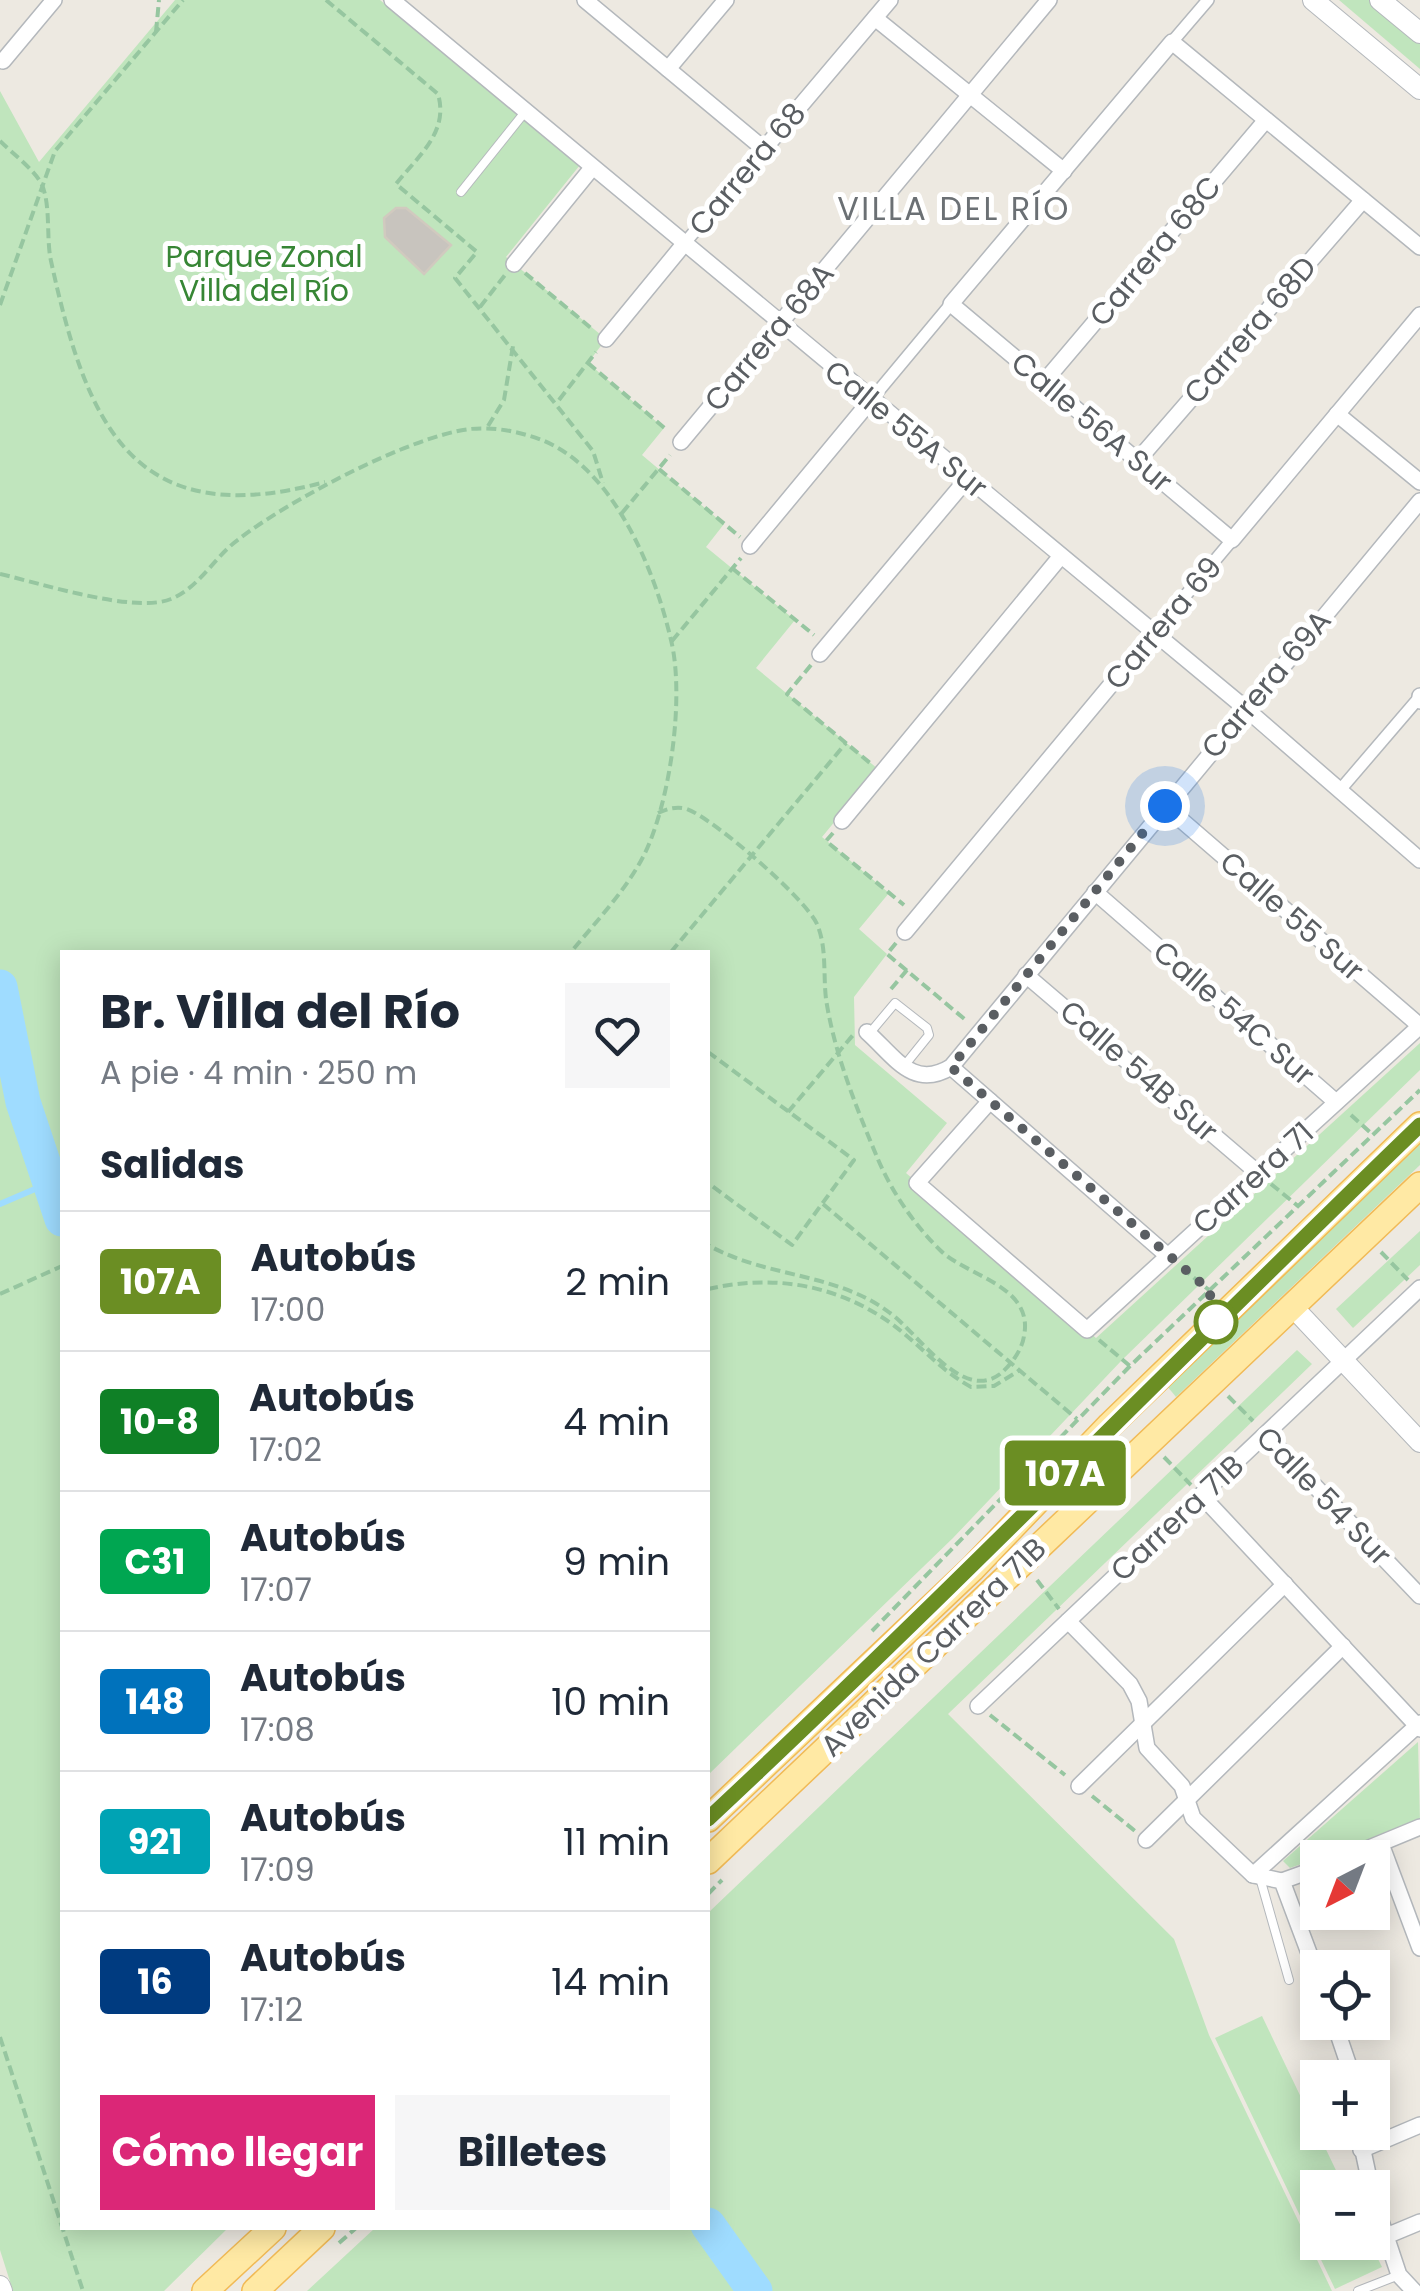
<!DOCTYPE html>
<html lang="es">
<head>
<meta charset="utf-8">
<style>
	body { margin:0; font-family:Poppins,sans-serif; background:#f6f6f7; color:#1f2937; height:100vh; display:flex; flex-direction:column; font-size:38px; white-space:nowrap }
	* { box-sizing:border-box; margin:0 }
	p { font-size:32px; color:#747a83 }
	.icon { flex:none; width:55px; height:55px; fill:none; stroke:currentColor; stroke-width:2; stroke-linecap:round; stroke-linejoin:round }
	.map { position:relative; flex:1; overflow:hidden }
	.sheet { position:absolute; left:60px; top:950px; width:650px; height:1280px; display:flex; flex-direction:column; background:#fff; border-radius:0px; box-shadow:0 5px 25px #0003 }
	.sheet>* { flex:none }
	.badge { padding:0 20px; border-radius:8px; font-size:35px; line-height:65px }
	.needle { width:65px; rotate:222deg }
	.controls { position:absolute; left:1300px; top:1840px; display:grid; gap:20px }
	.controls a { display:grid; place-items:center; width:90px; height:90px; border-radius:0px; background:#fff; box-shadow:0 5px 25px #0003; font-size:50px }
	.you { position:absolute; width:50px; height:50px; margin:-25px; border:8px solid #fff; border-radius:50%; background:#1a73e8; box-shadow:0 0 0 15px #1a73e833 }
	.map>.badge { position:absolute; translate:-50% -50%; box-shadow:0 0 0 5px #fff }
	h2 { padding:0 40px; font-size:38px; line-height:90px }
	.round { display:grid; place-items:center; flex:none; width:105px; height:105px; border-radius:0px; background:#f6f6f7 }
	.summary { display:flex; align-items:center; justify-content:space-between; height:170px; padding:0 40px }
	h1 { font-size:48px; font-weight:700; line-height:75px }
	.cta { display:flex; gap:20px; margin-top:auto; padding:20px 40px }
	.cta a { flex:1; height:115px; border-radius:0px; background:#db2777; color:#fff; font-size:40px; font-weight:700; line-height:115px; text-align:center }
	.cta a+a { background:#f6f6f7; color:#1f2937 }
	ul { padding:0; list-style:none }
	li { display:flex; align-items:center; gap:30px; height:140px; padding:0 40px; border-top:2px solid #e0e1e3 }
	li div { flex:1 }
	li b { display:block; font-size:38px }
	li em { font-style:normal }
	li .badge { min-width:110px; font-weight:700; text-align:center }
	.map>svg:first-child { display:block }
</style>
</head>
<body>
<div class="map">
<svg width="1420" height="2291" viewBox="0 0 1420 2291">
	<rect width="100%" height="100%" fill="#ede9e1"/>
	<!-- green -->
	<g fill="#c0e5bd">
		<polygon points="175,0 380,0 580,165 506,257 606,339 588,363 664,428 642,455 724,524 706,547 795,620 756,668 878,769 822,837 889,893 859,929 887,954 854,997 855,1045 947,1123 906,1173 1096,1338 1420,1043 1420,1070 1122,1360 953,1538 708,1775 708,952 62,952 62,2228 228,2228 164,2291 13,2291 0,2250 0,91 39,162"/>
		<polygon points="1339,0 1372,0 1420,41 1420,69"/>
		<polygon points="1420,1141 1420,1165 1176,1397 1167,1386"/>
		<polygon points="1420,1231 1420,1265 1353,1328 1336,1309"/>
		<polygon points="1297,1350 1312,1364 948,1714 1174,1939 1209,2035 1332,2291 307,2291 375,2228 708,2228 708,1913"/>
		<polygon points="1418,1742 1420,1822 1290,1868 1283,1861"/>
		<polygon points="1262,2016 1344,2187 1318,2188 1318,2242 1370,2243 1382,2267 1335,2289 1215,2038"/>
	</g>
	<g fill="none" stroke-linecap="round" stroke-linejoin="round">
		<!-- stream -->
		<polyline stroke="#9fdcff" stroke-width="6" points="0,1204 49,1183"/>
		<!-- river -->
		<g stroke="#9fdcff" stroke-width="35">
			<polyline points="0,987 23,1102 62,1219"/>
			<polyline points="708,2225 755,2291"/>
		</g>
	</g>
	<!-- building -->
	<polygon fill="#c8c4be" stroke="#d1cabf" stroke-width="2.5" points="396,208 406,208 451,245 424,274 385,237 384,218"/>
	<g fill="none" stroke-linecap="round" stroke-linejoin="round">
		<defs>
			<g id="service">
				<polyline points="461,192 525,112"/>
				<polyline points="869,1034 895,1003 927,1028 929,1035 904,1066"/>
				<polyline points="1260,1878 1289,1980"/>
				<polyline points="1358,2291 1399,2275"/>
			</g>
			<g id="pedestrian">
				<polyline points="1172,42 1208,0"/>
				<polyline points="684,244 764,149"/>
				<polyline points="871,400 951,304"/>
				<polyline points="1154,633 1232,540"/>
				<polyline points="1340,790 1418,699"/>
			</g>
			<g id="minor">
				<polyline points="392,0 1245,708 1420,860"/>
				<polyline points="585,0 764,149 890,0"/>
				<polyline points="875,18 1064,171"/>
				<polyline points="3,61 54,0"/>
				<polyline points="668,69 726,0"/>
				<polyline points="1420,247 1172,42 951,304 1232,540 1420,315"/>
				<polyline points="514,264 592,168"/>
				<polyline points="606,339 684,244"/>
				<polyline points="1044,382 1266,120"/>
				<polyline points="1337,414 1420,482"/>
				<polyline points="681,442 1049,0"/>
				<polyline points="1138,460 1363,200"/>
				<polyline points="750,546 871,400"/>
				<polyline points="820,654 967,479"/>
				<polyline points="1420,696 1420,701"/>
				<polyline points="842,821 1061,556"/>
				<polyline points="1095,892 1336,1102"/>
				<polyline points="905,932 1154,633"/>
				<polyline points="1026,975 1258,1173"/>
				<path d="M867,1032C895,1057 913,1090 951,1067L1420,501"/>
				<polyline points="951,1067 1168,1256"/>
				<polyline points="990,1101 917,1183 1087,1330 1420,1026 1165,806"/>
				<polyline points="1266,1435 1420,1596"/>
				<polyline points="1201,1495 1420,1729"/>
				<polyline points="1068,1621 1130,1684 1139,1701 1147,1748 1182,1786 1193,1818 1253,1875 1282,1881 1318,1977"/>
				<polyline points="978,1706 1420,1288"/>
				<polyline points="1079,1786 1285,1584"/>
				<polyline points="1146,1840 1343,1646"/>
				<polyline points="1381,1844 1420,1948"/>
				<polyline points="1345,1858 1420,1827"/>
				<polyline points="1253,1875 1420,1723"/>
				<polyline points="1282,1881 1318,1868"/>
				<polyline points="1334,2022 1353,2078"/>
				<polyline points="1359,2132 1371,2188"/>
				<polyline points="1361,2150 1420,2125"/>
				<polyline points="1372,2194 1399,2275 1414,2291"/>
				<polyline points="1384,2237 1420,2222"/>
			</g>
			<g id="tertiary">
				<polyline points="1313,0 1420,89"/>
				<polyline points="1380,0 1420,33"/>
				<polyline points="1291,1305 1420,1442"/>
				<polyline points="0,2286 2,2291"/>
			</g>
			<g id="primary">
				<polyline points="708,1819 972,1569 1110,1425 1420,1125"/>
				<polyline points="708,1861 1420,1185"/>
				<polyline points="205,2291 273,2228"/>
				<polyline points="255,2291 322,2228"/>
			</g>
		</defs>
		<!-- service casing -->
		<use href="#service" stroke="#b4b8bc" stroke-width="10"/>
		<!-- pedestrian casing -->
		<use href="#pedestrian" stroke="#b4b8bc" stroke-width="14"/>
		<!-- minor casing -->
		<use href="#minor" stroke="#b4b8bc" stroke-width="18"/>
		<!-- tertiary casing -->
		<use href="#tertiary" stroke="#b4b8bc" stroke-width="22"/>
		<!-- primary casing -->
		<use href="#primary" stroke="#f1ba56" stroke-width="28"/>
		<!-- path -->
		<g stroke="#96c6a0" stroke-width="4" stroke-dasharray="10 5" stroke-linecap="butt">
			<path d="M326,0L438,94C449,132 419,155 396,184L477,252L455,278L593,451L603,483"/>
			<polyline points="156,32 159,0"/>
			<path d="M0,141C12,153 35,170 42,185C51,206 46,239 51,261C87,426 133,534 325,482"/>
			<polyline points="525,273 591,328"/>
			<polyline points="0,305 55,151 183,0"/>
			<polyline points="480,307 505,275"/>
			<polyline points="588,363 668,431"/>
			<polyline points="559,400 596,352"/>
			<polyline points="488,426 504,400 513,346"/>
			<polyline points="659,469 740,537"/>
			<polyline points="622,513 670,455"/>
			<polyline points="732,568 814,635"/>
			<path d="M0,574C40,583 134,614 171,599C199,588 215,556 239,539C288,501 410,436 470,429C490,427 511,430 530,436C610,458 654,567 671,640C685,697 670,803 644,855C627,889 595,923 571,952"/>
			<polyline points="672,641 741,558"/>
			<polyline points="811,665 787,694 870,763"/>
			<path d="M658,813C667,809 676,806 687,809C714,819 805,898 817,924C827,948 823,973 826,999C834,1052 856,1107 877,1157C891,1191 915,1226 941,1251C969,1277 1034,1286 1024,1336C1022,1350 1011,1365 1000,1374C962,1403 917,1332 890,1313C836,1272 766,1278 708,1245"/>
			<polyline points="833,833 826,841 904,905"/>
			<polyline points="896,943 887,954 968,1022"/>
			<polyline points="671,952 846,743"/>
			<polyline points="891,989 907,970"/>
			<polyline points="708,1052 854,1160 792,1245 708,1183"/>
			<polyline points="788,1112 853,1035"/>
			<polyline points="1351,1115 1373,1135"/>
			<polyline points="1271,1184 1298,1206"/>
			<polyline points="823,1204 1077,1419"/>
			<polyline points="1381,1252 1408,1280"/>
			<polyline points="1182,1268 1209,1290"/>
			<path d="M708,1289C773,1274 836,1284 892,1324C919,1344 940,1370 971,1387L994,1386L1020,1370"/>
			<polyline points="0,1294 62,1266"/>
			<polyline points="1099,1340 1130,1366"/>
			<polyline points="1228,1396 1253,1421"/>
			<polyline points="1164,1457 1191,1485"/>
			<polyline points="1037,1580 1059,1609"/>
			<polyline points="872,1631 1130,1366 1420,1090"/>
			<polyline points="990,1715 1065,1775"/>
			<polyline points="1092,1796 1135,1831"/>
			<polyline points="708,1894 722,1880"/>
			<polyline points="0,2037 83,2291"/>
			<polyline points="339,2243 356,2228"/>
		</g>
		<!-- service -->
		<use href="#service" stroke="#fff" stroke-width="8"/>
		<!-- pedestrian -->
		<use href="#pedestrian" stroke="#fff" stroke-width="11"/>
		<!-- minor -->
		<use href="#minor" stroke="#fff" stroke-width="15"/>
		<!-- tertiary -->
		<use href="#tertiary" stroke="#fff" stroke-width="20"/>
		<!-- primary -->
		<use href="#primary" stroke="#ffe9a4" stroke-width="25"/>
	</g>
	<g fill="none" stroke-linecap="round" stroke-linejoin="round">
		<defs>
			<path id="line" d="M708,1819C950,1593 1181,1355 1420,1125"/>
		</defs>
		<!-- line casing -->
		<use href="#line" stroke="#fff" stroke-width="22"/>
		<!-- line -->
		<use href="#line" stroke="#6b8e23" stroke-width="15"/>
		<!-- walk -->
		<polyline stroke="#5a5e62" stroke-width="10" stroke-dasharray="0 18" points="1165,806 951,1067 1209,1290 1216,1322"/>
	</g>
	<!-- markers -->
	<circle fill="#fff" stroke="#6b8e23" stroke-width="5" cx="1216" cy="1322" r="20"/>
	<g text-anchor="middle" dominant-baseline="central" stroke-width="10" stroke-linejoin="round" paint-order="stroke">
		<!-- street labels -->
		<g font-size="30" fill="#5a5e62" stroke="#fff">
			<text transform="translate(747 169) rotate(-50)">Carrera 68</text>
			<text transform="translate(1155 251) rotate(-50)">Carrera 68C</text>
			<text transform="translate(1250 330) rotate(-49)">Carrera 68D</text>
			<text transform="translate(769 337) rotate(-50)">Carrera 68A</text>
			<text transform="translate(1092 422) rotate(40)">Calle 56A Sur</text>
			<text transform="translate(906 429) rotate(39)">Calle 55A Sur</text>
			<text transform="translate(1163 623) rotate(-50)">Carrera 69</text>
			<text transform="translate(1266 684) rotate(-50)">Carrera 69A</text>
			<text transform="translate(1292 916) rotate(41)">Calle 55 Sur</text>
			<text transform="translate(1234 1013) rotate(41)">Calle 54C Sur</text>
			<text transform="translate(1139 1071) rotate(41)">Calle 54B Sur</text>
			<text transform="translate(1253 1178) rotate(-42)">Carrera 71</text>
			<text transform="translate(1324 1496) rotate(46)">Calle 54 Sur</text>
			<text transform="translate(1177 1518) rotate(-43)">Carrera 71B</text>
			<text transform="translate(933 1647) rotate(-44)">Avenida Carrera 71B</text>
		</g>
		<!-- park labels -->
		<g font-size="30" fill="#378635" stroke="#fff">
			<text x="264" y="256">Parque Zonal<tspan x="264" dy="34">Villa del Río</tspan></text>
		</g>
		<!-- neighbourhood labels -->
		<g font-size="32" letter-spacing="2.5" fill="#6b7074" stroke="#fff">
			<text x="954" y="208">VILLA DEL RÍO</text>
		</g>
	</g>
</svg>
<div class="controls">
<a><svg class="needle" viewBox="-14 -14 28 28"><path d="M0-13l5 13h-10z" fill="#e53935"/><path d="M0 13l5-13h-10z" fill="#747a83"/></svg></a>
<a><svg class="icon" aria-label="locate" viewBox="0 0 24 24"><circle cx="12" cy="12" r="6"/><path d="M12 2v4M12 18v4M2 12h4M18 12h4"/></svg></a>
<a>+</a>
<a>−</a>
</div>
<div class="you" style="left:1165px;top:806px"></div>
<b class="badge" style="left:1065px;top:1473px;background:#6b8e23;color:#fff">107A</b>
<section class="sheet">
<div class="summary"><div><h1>Br. Villa del Río</h1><p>A pie · 4 min · 250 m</p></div><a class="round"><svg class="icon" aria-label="heart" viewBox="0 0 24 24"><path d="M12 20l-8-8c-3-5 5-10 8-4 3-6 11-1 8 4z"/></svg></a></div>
<h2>Salidas</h2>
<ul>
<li><span class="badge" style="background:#6b8e23;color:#fff">107A</span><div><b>Autobús</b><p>17:00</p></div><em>2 min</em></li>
<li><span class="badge" style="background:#0f8026;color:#fff">10-8</span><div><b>Autobús</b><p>17:02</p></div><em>4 min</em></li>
<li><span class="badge" style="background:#00a651;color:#fff">C31</span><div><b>Autobús</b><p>17:07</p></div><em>9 min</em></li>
<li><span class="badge" style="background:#0072bc;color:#fff">148</span><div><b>Autobús</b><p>17:08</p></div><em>10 min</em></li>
<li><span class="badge" style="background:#00a3b4;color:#fff">921</span><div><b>Autobús</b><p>17:09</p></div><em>11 min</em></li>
<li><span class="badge" style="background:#003b80;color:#fff">16</span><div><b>Autobús</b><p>17:12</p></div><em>14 min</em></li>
</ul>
<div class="cta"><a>Cómo llegar</a><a>Billetes</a></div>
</section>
</div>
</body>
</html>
